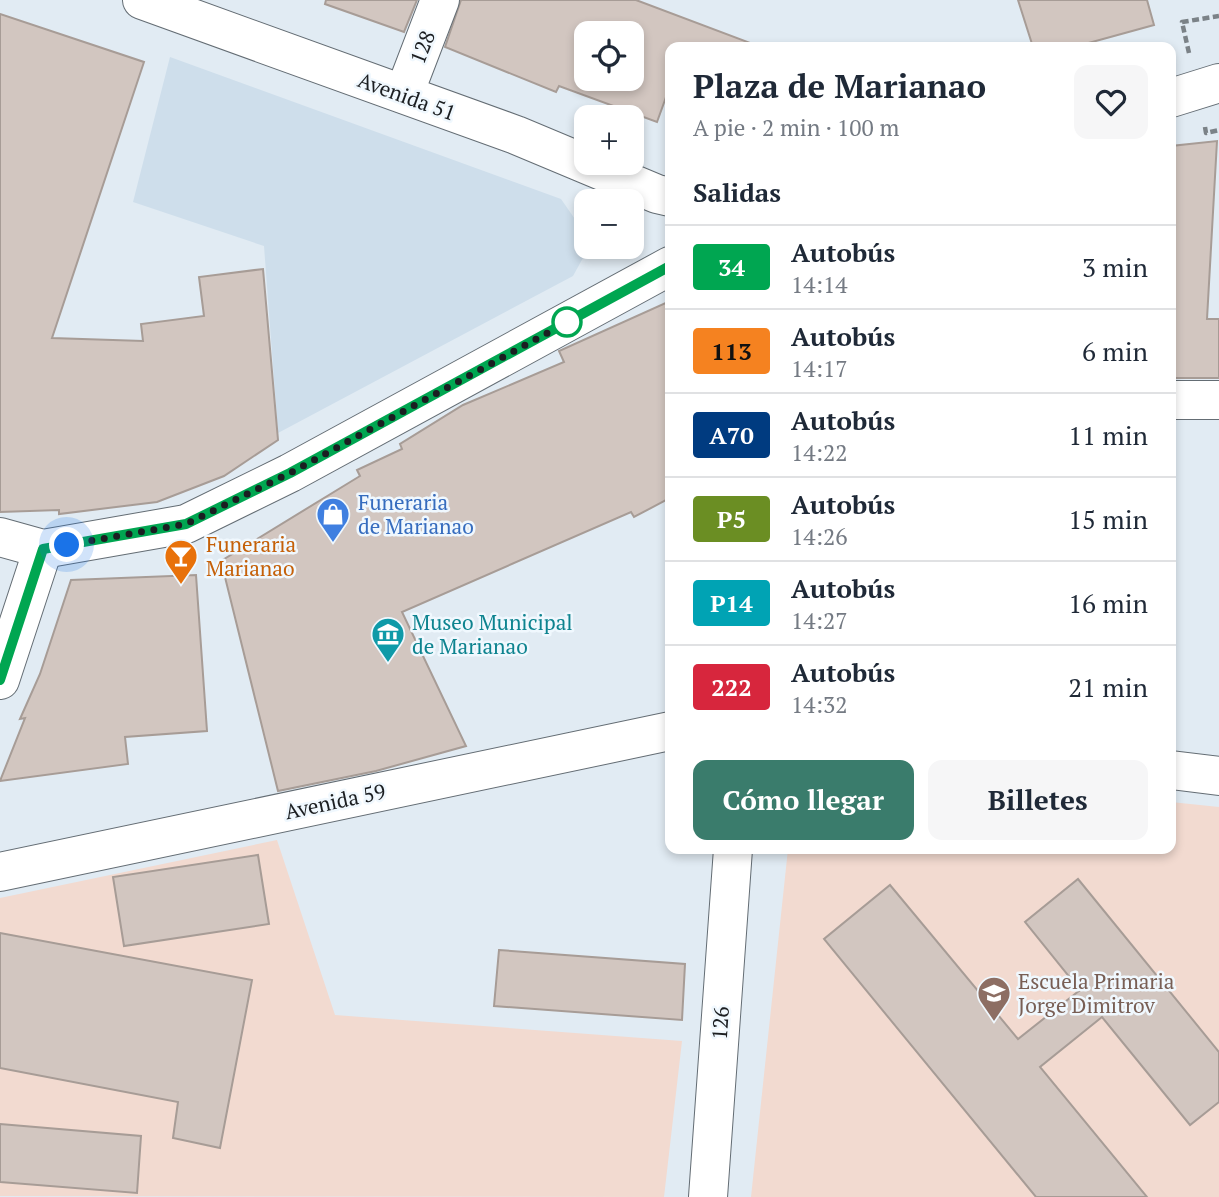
<!DOCTYPE html>
<html lang="es">
<head>
<meta charset="utf-8">
<style>
	body { margin:0; font-family:"PT Serif",serif; background:#f6f6f7; color:#1f2937; height:100vh; display:flex; flex-direction:column; font-size:26px; white-space:nowrap }
	* { box-sizing:border-box; margin:0 }
	p { font-size:23px; color:#747a83 }
	.icon { flex:none; width:38px; height:38px; fill:none; stroke:currentColor; stroke-width:2; stroke-linecap:round; stroke-linejoin:round }
	.map { position:relative; flex:1; overflow:hidden }
	.panel { position:absolute; left:665px; top:42px; width:511px; height:812px; display:flex; flex-direction:column; background:#fff; border-radius:14px; box-shadow:0 4px 10px #0003 }
	.panel>* { flex:none }
	.badge { padding:0 14px; border-radius:5px; font-size:24px; line-height:46px }
	.controls { position:absolute; left:574px; top:21px; display:grid; gap:14px }
	.controls a { display:grid; place-items:center; width:70px; height:70px; border-radius:14px; background:#fff; box-shadow:0 4px 10px #0003; font-size:35px }
	.you { position:absolute; width:35px; height:35px; margin:-18px; border:5px solid #fff; border-radius:50%; background:#1a73e8; box-shadow:0 0 0 10px #1a73e833 }
	.map>.badge { position:absolute; translate:-50% -50%; box-shadow:0 0 0 4px #fff }
	h2 { padding:0 28px; font-size:26px; line-height:63px }
	.round { display:grid; place-items:center; flex:none; width:74px; height:74px; border-radius:14px; background:#f6f6f7 }
	.overview { display:flex; align-items:center; justify-content:space-between; height:119px; padding:0 28px }
	h1 { font-size:33px; font-weight:800; line-height:52px }
	.button { display:flex; gap:14px; margin-top:auto; padding:14px 28px }
	.button a { flex:1; height:80px; border-radius:14px; background:#3a7c6c; color:#fff; font-size:28px; font-weight:800; line-height:80px; text-align:center }
	.button a+a { background:#f6f6f7; color:#1f2937 }
	ul { padding:0; list-style:none }
	li { display:flex; align-items:center; gap:21px; height:84px; padding:0 28px; border-top:2px solid #e0e1e3 }
	li div { flex:1 }
	li b { display:block; font-size:26px }
	li em { font-style:normal }
	li .badge { min-width:77px; font-weight:700; text-align:center }
	.map>svg:first-child { display:block }
</style>
</head>
<body>
<div class="map">
<svg width="1219" height="1197" viewBox="0 0 1219 1197">
	<rect width="100%" height="100%" fill="#e1ebf3"/>
	<!-- built -->
	<polygon fill="#cedeeb" points="170,57 561,199 586,235 586,247 589,247 573,276 278,433 264,246 133,202"/>
	<!-- education -->
	<g fill="#f2dad0">
		<polygon points="1171,802 1219,807 1219,1197 751,1197 788,849 1171,849"/>
		<polygon points="277,840 335,1015 682,1041 664,1197 0,1196 0,898"/>
	</g>
	<!-- building -->
	<g fill="#d2c6c0" stroke="#a79c96" stroke-width="2" fill-rule="evenodd">
		<polygon points="326,0 417,0 404,32 325,4"/>
		<path d="M461,0H636L753,44L752,47H670V86L657,122L559,86L556,92L445,47ZM586,33H632V79H586Z"/>
		<polygon points="1018,0 1147,0 1154,25 1074,47 1033,47"/>
		<polygon points="0,14 144,62 52,338 143,341 141,324 204,316 199,277 263,269 278,440 224,476 157,502 59,514 59,510 0,512"/>
		<polygon points="1217,141 1207,319 1219,319 1219,378 1171,378 1171,146"/>
		<polygon points="670,301 670,498 634,517 631,512 402,612 466,746 376,771 278,791 221,561 360,476 357,470 402,449 400,444 463,405 564,362 559,351"/>
		<polygon points="196,575 207,731 125,737 128,764 0,781 25,718 20,719 40,674 71,580"/>
		<polygon points="258,855 269,924 124,946 113,877"/>
		<polygon points="1078,879 1219,1052 1219,1102 1190,1125 1102,1017 1040,1067 1147,1197 1036,1197 824,939 890,885 1018,1039 1080,990 1025,922"/>
		<polygon points="0,933 252,980 220,1148 173,1138 178,1102 0,1068"/>
		<polygon points="499,950 685,964 682,1020 494,1006"/>
		<polygon points="0,1124 141,1136 137,1193 0,1182"/>
	</g>
	<g fill="none" stroke-linecap="round" stroke-linejoin="round">
		<defs>
			<g id="minor">
				<polyline points="404,94 440,0"/>
				<polyline points="1171,400 1219,400"/>
				<polyline points="1171,770 1219,776"/>
				<polyline points="0,872 670,731"/>
			</g>
			<g id="tertiary">
				<polyline points="0,537 43,549 186,524 290,473 670,266"/>
				<polyline points="0,680 43,549"/>
				<polyline points="708,1197 733,849"/>
			</g>
			<g id="primary">
				<polyline points="142,0 516,135 657,194 670,197"/>
				<polyline points="1171,98 1219,83"/>
			</g>
		</defs>
		<!-- minor casing -->
		<use href="#minor" stroke="#646d74" stroke-width="40"/>
		<!-- tertiary casing -->
		<use href="#tertiary" stroke="#646d74" stroke-width="40"/>
		<!-- primary casing -->
		<use href="#primary" stroke="#646d74" stroke-width="40"/>
		<!-- path -->
		<g stroke="#7b8287" stroke-width="4.5" stroke-dasharray="7 3.5" stroke-linecap="butt">
			<polyline points="1189,53 1182,22 1219,16"/>
			<polyline points="1205,127 1206,133 1219,130"/>
		</g>
		<!-- minor -->
		<use href="#minor" stroke="#fff" stroke-width="38"/>
		<!-- tertiary -->
		<use href="#tertiary" stroke="#fff" stroke-width="38"/>
		<!-- primary -->
		<use href="#primary" stroke="#fff" stroke-width="38"/>
	</g>
	<g fill="none" stroke-linecap="round" stroke-linejoin="round">
		<defs>
			<polyline id="line" points="0,680 43,549 186,524 290,473 670,266"/>
		</defs>
		<!-- line casing -->
		<use href="#line" stroke="#fff" stroke-width="16"/>
		<!-- line -->
		<use href="#line" stroke="#00a651" stroke-width="10"/>
		<!-- walk -->
		<polyline stroke="#1b1e21" stroke-width="7" stroke-dasharray="0 12.6" points="67,545 186,524 290,473 577,317 567,322"/>
	</g>
	<!-- icons -->
	<defs>
		<symbol id="shop-pin" viewBox="-11 -11 22 30"><path d="M0 17L-7.5 6A9.5 9.5 0 1 1 7.5 6Z" fill="#3f7fe0" stroke="#f0f8fe"/><path d="M-5-2.5h2.3a2.7 3.5 0 0 1 5.4 0H5L5.5 6h-11ZM-1.5-2.5h3a1.5 2.3 0 0 0-3 0Z" fill="#fff"/></symbol>
		<symbol id="bar-pin" viewBox="-11 -11 22 30"><path d="M0 17L-7.5 6A9.5 9.5 0 1 1 7.5 6Z" fill="#e8710a" stroke="#f0f8fe"/><path d="M-6-5H6L.8 .8V4.5H3.5V6h-7V4.5H-.8V.8Z" fill="#fff"/></symbol>
		<symbol id="museum-pin" viewBox="-11 -11 22 30"><path d="M0 17L-7.5 6A9.5 9.5 0 1 1 7.5 6Z" fill="#0f9aa8" stroke="#f0f8fe"/><path d="M0-6L6-3V-2H-6V-3ZM-5-1h2V3h-2ZM-1-1h2V3h-2ZM3-1h2V3H3ZM-6 4H6V6H-6Z" fill="#fff"/></symbol>
		<symbol id="school-pin" viewBox="-11 -11 22 30"><path d="M0 17L-7.5 6A9.5 9.5 0 1 1 7.5 6Z" fill="#8d6e63" stroke="#f0f8fe"/><path d="M0-5L7-2L0 1L-7-2ZM-4 1L0 2.5L4 1V4Q0 6-4 4Z" fill="#fff"/></symbol>
	</defs>
	<g fill-rule="evenodd">
		<use href="#shop-pin" x="314" y="495" width="38" height="52"/>
		<use href="#bar-pin" x="162" y="537" width="38" height="52"/>
		<use href="#museum-pin" x="369" y="615" width="38" height="52"/>
		<use href="#school-pin" x="975" y="974" width="38" height="52"/>
	</g>
	<!-- markers -->
	<circle fill="#fff" stroke="#00a651" stroke-width="3.5" cx="567" cy="322" r="14"/>
	<g text-anchor="middle" dominant-baseline="central" stroke-width="5" stroke-linejoin="round" paint-order="stroke">
		<!-- street labels -->
		<g font-size="21" fill="#1b1e21" stroke="#f0f8fe">
			<text transform="translate(422 47) rotate(-69)">128</text>
			<text transform="translate(407 96) rotate(20)">Avenida 51</text>
			<text transform="translate(335 801) rotate(-12)">Avenida 59</text>
			<text transform="translate(720 1023) rotate(-86)">126</text>
		</g>
		<!-- shop labels -->
		<g font-size="21" fill="#366cbe" stroke="#f0f8fe" text-anchor="start">
			<text x="358" y="502">Funeraria<tspan x="358" dy="24">de Marianao</tspan></text>
		</g>
		<!-- food labels -->
		<g font-size="21" fill="#c56008" stroke="#f0f8fe" text-anchor="start">
			<text x="206" y="544">Funeraria<tspan x="206" dy="24">Marianao</tspan></text>
		</g>
		<!-- culture labels -->
		<g font-size="21" fill="#0d838f" stroke="#f0f8fe" text-anchor="start">
			<text x="412" y="622">Museo Municipal<tspan x="412" dy="24">de Marianao</tspan></text>
		</g>
		<!-- education labels -->
		<g font-size="21" fill="#785e54" stroke="#f0f8fe" text-anchor="start">
			<text x="1018" y="981">Escuela Primaria<tspan x="1018" dy="24">Jorge Dimitrov</tspan></text>
		</g>
	</g>
</svg>
<div class="controls">
<a><svg class="icon" aria-label="locate" viewBox="0 0 24 24"><circle cx="12" cy="12" r="6"/><path d="M12 2v4M12 18v4M2 12h4M18 12h4"/></svg></a>
<a>+</a>
<a>−</a>
</div>
<div class="you" style="left:67px;top:545px"></div>
<section class="panel">
<div class="overview"><div><h1>Plaza de Marianao</h1><p>A pie · 2 min · 100 m</p></div><a class="round"><svg class="icon" aria-label="heart" viewBox="0 0 24 24"><path d="M12 20l-8-8c-3-5 5-10 8-4 3-6 11-1 8 4z"/></svg></a></div>
<h2>Salidas</h2>
<ul>
<li><span class="badge" style="background:#00a651;color:#fff">34</span><div><b>Autobús</b><p>14:14</p></div><em>3 min</em></li>
<li><span class="badge" style="background:#f58220;color:#111">113</span><div><b>Autobús</b><p>14:17</p></div><em>6 min</em></li>
<li><span class="badge" style="background:#003b80;color:#fff">A70</span><div><b>Autobús</b><p>14:22</p></div><em>11 min</em></li>
<li><span class="badge" style="background:#6b8e23;color:#fff">P5</span><div><b>Autobús</b><p>14:26</p></div><em>15 min</em></li>
<li><span class="badge" style="background:#00a3b4;color:#fff">P14</span><div><b>Autobús</b><p>14:27</p></div><em>16 min</em></li>
<li><span class="badge" style="background:#d7263d;color:#fff">222</span><div><b>Autobús</b><p>14:32</p></div><em>21 min</em></li>
</ul>
<div class="button"><a>Cómo llegar</a><a>Billetes</a></div>
</section>
</div>
</body>
</html>
